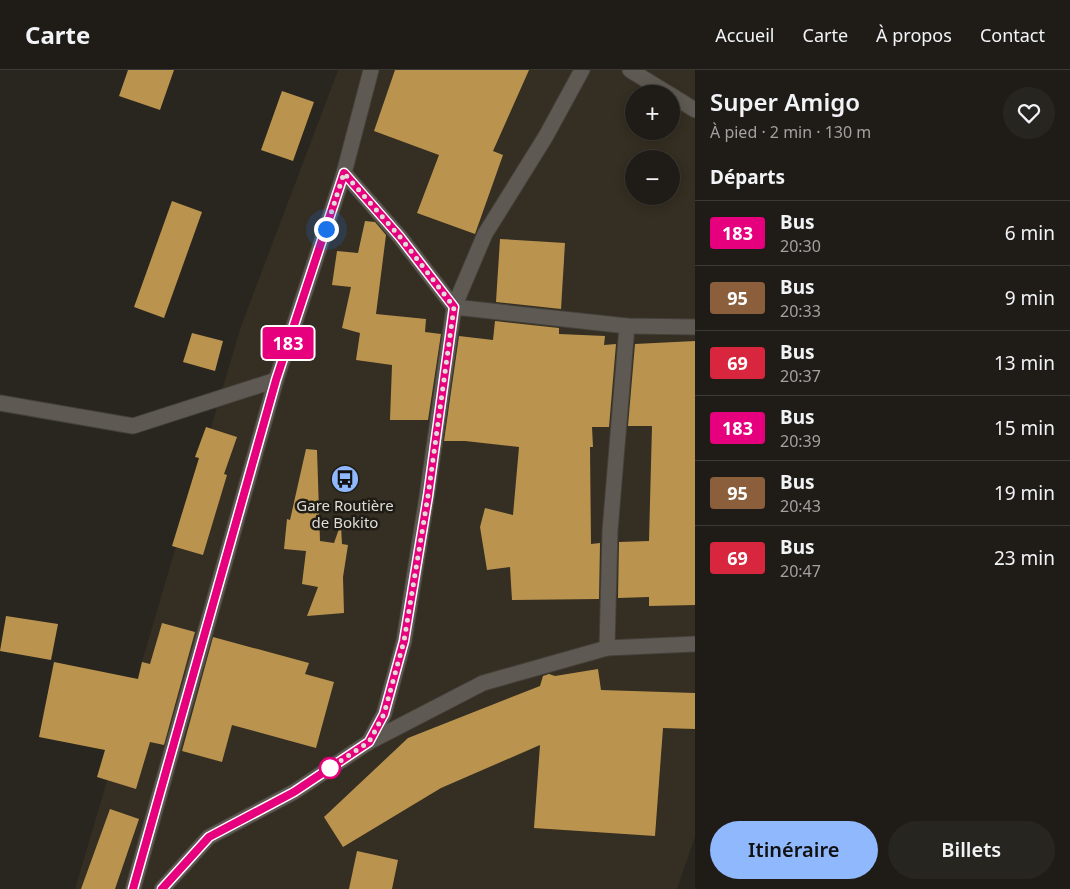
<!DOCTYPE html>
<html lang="fr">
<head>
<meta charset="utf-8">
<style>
	body { margin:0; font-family:"Noto Sans",sans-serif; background:#272520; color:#f1f3f6; height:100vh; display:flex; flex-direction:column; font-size:19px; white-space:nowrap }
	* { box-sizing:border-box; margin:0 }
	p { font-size:16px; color:#a1a1a1 }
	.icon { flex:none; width:28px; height:28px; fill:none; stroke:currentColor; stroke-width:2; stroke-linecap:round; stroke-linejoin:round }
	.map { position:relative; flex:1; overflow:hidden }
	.sheet { display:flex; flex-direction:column; background:#1f1c17; width:375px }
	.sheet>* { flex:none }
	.badge { padding:0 10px; border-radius:4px; font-size:18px; line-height:32px }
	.fabs { position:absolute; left:625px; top:15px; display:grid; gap:10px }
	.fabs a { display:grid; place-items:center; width:55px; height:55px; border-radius:50%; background:#1f1c17; box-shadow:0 2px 12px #0003,0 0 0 1px #3c3a36; font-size:25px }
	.you { position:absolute; width:25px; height:25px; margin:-12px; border:4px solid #fff; border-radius:50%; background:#1a73e8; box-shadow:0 0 0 8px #1a73e833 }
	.map>.badge { position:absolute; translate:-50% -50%; box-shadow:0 0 0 2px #fff }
	h2 { padding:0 15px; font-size:19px; line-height:45px }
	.round { display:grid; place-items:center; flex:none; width:52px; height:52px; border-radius:26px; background:#272520 }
	.head { display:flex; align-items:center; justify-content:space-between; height:85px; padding:0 15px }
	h1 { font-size:24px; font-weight:600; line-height:38px }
	.primary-button { display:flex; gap:10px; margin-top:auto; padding:10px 15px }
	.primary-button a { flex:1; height:58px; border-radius:30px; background:#90b8fd; color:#111; font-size:20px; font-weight:600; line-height:58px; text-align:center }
	.primary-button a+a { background:#272520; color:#f1f3f6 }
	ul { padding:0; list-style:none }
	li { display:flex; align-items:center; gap:15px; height:65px; padding:0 15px; border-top:1px solid #3c3a36 }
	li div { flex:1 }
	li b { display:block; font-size:19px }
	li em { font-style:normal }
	li .badge { min-width:55px; font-weight:700; text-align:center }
	header { display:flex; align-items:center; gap:30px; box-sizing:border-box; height:70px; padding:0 25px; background:#1f1c17; border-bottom:1px solid #3c3a36 }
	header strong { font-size:24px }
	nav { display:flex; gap:28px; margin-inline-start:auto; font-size:18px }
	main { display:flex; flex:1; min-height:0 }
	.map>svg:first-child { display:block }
</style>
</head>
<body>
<header>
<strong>Carte</strong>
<nav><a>Accueil</a><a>Carte</a><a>À propos</a><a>Contact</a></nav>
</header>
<main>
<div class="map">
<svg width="695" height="819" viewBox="0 0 695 819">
	<rect width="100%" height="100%" fill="#29251f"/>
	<!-- built -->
	<path fill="#352e22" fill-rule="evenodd" d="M338,0H695V767L677,819H75L240,259ZM634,24H671V61H634ZM634,89H671V126H634Z"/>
	<!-- building -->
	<g fill="#ba944e">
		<polygon points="128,0 174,0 160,40 119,26"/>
		<polygon points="395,0 529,0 493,81 503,85 475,164 417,143 439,85 374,61"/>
		<polygon points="282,21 314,32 293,91 261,80"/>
		<polygon points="172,131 202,142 164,248 134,237"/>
		<polygon points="365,151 375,152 386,165 376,244 426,249 425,262 441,264 428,350 390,350 392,295 356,290 360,263 342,258 351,217 332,215 337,181 358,183"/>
		<polygon points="500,169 565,173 561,239 496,232"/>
		<polygon points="495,251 559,258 559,264 605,266 604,275 616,274 609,357 592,357 593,377 590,377 591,474 600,473 599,529 512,530 510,497 487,500 480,457 485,438 513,445 519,377 465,371 444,371 459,266 493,270"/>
		<polygon points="192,263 223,271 215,301 183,292"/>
		<polygon points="695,271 695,535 649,536 649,527 618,528 619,472 649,471 652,356 628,356 635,274"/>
		<polygon points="206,357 237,367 224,404 227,405 203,485 172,476 199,388 195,387"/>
		<polygon points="306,379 317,380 320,471 334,473 340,456 341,456 342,474 348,475 343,507 344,543 307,546 318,517 302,514 306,481 284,479 287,449 290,450"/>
		<polygon points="6,546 58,554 51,590 0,581"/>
		<polygon points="162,553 195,562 164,675 150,672 136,719 97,707 105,680 39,667 54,592 138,609 142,592 150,594"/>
		<polygon points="213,567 309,593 305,604 334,612 316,678 232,655 222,692 182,681"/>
		<polygon points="598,599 601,620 695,623 695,659 663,658 655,766 534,758 540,675 441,718 343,777 324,747 408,668 540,616 543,606 549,604 555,606"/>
		<polygon points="110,739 139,749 115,819 81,819"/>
		<polygon points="357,781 398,790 392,819 349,819"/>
	</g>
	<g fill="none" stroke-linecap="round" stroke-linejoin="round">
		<defs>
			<g id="lane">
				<polyline points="630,0 669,24"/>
				<polyline points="671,25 695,40"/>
				<polyline points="344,103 400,167 454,237 485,164 546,66 582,0"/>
				<polyline points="607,578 610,461 627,256"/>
				<polyline points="369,672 384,644 404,571 427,426 454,237 627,256 695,257"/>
			</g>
			<g id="street">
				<polyline points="0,333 133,356 276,310"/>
				<polyline points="133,819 276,310 344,103 371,0"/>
				<polyline points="162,819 209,767 294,722 369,672 483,613 607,578 695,574"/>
			</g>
		</defs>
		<!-- lane casing -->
		<use href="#lane" stroke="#43403a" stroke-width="17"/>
		<!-- street casing -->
		<use href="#street" stroke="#43403a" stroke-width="17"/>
		<!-- lane -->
		<use href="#lane" stroke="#5e5952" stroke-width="15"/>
		<!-- street -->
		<use href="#street" stroke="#5e5952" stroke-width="15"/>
	</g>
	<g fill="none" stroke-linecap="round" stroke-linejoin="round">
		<defs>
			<polyline id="line" points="133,819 276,310 344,103 400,167 454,237 428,426 404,571 384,644 369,672 294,722 209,767 162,819"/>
		</defs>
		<!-- line casing -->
		<use href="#line" stroke="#fff" stroke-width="11"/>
		<!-- line -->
		<use href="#line" stroke="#e6007e" stroke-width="8"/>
		<!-- walk -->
		<polyline stroke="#dfddd8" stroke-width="5" stroke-dasharray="0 9" points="326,159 344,103 400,167 454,237 428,426 404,571 384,644 369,672 324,702 330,698"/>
	</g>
	<!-- icons -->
	<defs>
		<symbol id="bus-disc" viewBox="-11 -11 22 22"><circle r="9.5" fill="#90b8fd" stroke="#1f1c15"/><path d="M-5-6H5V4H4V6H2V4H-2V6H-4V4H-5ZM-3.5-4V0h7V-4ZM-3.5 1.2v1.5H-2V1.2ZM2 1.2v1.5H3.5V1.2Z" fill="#111"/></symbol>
	</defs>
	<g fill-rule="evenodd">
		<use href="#bus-disc" x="329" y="393" width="32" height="32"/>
	</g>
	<!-- markers -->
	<circle fill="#fff" stroke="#e6007e" stroke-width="2.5" cx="330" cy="698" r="10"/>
	<g text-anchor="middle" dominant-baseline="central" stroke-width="5" stroke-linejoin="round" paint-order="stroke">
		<!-- poi labels -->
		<g font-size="15" fill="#dfddd8" stroke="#1f1c15">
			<text x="345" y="435">Gare Routière<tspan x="345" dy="17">de Bokito</tspan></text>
		</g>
	</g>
</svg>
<div class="fabs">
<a>+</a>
<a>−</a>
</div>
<div class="you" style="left:326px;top:159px"></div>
<b class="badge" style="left:288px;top:273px;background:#e6007e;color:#fff">183</b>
</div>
<section class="sheet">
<div class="head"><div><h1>Super Amigo</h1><p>À pied · 2 min · 130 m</p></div><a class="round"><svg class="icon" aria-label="heart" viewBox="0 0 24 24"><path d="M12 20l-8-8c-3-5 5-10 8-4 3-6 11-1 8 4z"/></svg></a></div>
<h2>Départs</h2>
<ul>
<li><span class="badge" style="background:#e6007e;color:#fff">183</span><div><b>Bus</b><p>20:30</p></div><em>6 min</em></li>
<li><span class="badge" style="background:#8b5e3c;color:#fff">95</span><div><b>Bus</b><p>20:33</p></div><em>9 min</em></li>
<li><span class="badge" style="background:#d7263d;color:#fff">69</span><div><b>Bus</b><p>20:37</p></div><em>13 min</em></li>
<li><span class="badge" style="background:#e6007e;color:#fff">183</span><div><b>Bus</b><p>20:39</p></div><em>15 min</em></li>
<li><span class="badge" style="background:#8b5e3c;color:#fff">95</span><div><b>Bus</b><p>20:43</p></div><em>19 min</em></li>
<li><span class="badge" style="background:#d7263d;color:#fff">69</span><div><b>Bus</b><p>20:47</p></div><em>23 min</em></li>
</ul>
<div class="primary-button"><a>Itinéraire</a><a>Billets</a></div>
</section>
</main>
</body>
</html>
